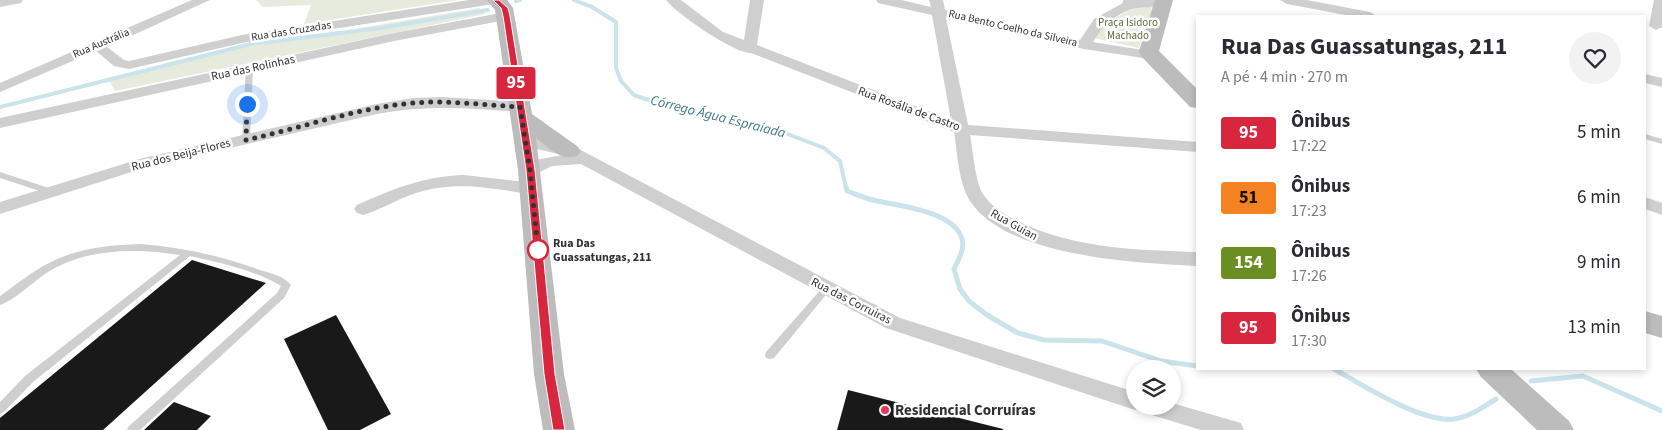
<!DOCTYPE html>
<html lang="pt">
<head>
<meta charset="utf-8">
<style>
	body { margin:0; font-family:"Source Sans 3",sans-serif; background:#f2f2f3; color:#2b2b33; height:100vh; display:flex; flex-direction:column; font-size:19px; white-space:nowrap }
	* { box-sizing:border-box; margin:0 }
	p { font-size:16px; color:#7c7c81 }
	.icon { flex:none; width:28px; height:28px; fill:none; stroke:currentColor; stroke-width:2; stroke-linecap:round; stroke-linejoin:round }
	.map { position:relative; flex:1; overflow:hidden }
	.sheet { position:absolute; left:1196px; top:15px; width:450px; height:355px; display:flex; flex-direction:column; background:#fff; border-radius:0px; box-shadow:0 2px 8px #0003 }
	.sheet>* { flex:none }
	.badge { padding:0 10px; border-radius:4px; font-size:18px; line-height:32px }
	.fabs { position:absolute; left:1126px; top:360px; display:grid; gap:10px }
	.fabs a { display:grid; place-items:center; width:55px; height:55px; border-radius:50%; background:#fff; box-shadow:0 2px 8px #0003; font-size:25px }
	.you { position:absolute; width:25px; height:25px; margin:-12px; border:4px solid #fff; border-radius:50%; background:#1a73e8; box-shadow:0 0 0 8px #1a73e833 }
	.map>.badge { position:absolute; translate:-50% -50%; box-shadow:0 0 0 2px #fff }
	.round { display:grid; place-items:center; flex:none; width:52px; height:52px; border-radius:26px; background:#f2f2f3 }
	.overview { display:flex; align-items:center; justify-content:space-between; height:85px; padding:0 25px }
	h1 { font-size:24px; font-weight:700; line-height:38px }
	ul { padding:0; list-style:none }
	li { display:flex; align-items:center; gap:15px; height:65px; padding:0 25px }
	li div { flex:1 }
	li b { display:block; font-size:19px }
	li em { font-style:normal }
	li .badge { min-width:55px; font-weight:700; text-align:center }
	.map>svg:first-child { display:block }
</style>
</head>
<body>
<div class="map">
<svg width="1662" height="430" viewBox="0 0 1662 430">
	<rect width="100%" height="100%" fill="#fff"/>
	<!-- green -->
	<g fill="#e7ebde">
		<polygon points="256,0 459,0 304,24 311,5 263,7"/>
		<polygon points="1138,6 1150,6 1152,10 1139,48 1094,38 1111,20"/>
		<polygon points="479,8 485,14 115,91 108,78 222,51"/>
	</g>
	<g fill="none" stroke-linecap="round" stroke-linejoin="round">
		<!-- stream-far1 -->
		<g stroke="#cbe3eb" stroke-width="4">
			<polyline points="574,0 592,7 616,22 616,68 621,81 634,95 672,108 772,128 824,148 840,161 846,188"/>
			<polyline points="516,1 520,0"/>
			<polyline points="0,107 251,44 381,28 488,10"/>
		</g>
		<!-- stream -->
		<g stroke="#cbe3eb" stroke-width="5">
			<path d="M846,187L847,191C856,194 864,198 873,200C897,206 950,210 961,236C966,247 959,259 954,269L960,289L969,301L987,315L1018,333L1044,340L1102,341L1161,361L1198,366"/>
			<path d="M1334,369C1362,385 1422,423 1454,419C1470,417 1483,407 1496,399"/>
			<polyline points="1531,381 1583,376 1662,411"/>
		</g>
	</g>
	<!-- building -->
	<g fill="#191919">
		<polygon points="192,260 266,283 103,430 0,430 0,418"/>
		<polygon points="336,315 391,414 360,430 328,430 284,339"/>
		<polygon points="848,390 1003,429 1003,430 837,430"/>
		<polygon points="174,402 211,416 197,430 144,430"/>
	</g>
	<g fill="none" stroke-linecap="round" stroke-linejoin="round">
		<!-- path -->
		<g stroke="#ccc" stroke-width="2" stroke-dasharray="2 2" stroke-linecap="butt">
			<polyline points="1127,20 1129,35 1134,39"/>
			<polyline points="1126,21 1139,26"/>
			<polyline points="1110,32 1128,30"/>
		</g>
		<!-- lane -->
		<g fill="#cfcfcf" fill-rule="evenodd">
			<polygon points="246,66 252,66 253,68 250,140 246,142 242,140"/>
			<polygon points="1645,134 1662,139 1662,144 1645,139"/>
			<polygon points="0,172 55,190 56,192 52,195 0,178"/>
			<path d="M140,244C182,247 221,256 260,270C270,273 284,276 291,285L284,298L140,430H127L128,427L277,293L281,286C257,271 218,262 190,256L33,382L4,412L0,414V402L25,376L180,255C136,248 87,248 48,272C34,281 15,300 0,305V296C16,285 31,272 49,263C77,248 109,245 140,244Z"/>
			<polygon points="826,285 829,287 831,289 829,291 774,358 770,359 766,358 765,355 766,352 823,287"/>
		</g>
		<!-- street -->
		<g fill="#cfcfcf" fill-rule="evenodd">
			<polygon points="0,0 23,0 21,3 0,7"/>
			<polygon points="192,0 210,0 107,47 124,60 129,61 242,35 469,0 501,0 494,4 242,43 129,69 114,66 96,51 0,92 0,83"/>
			<path d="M666,0H681L723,32L744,40L750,0H764L757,45L951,120L932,15L878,3L876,0H901L931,7L929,0H943L945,10L1080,40L1094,19L1123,3V0H1170C1160,11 1144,5 1132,9C1113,16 1103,26 1093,42L1155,52L1157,55L1150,59L1084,49L946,18L968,125L1198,142V152L970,135C973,150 975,182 983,194C993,209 1010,218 1026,225C1081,249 1138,250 1198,252V266C1138,263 991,257 965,191C958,174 957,150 954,132L751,53C734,53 678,15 666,0Z"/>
			<polygon points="1280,0 1307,0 1370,12 1377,16 1351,16 1287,4"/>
			<polygon points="1654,0 1662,0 1662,27 1656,30 1649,26"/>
			<polygon points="506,12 513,16 511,19 394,41 0,128 0,118 394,33"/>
			<polygon points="1645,74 1662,78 1662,87 1645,83"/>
			<path d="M442,97L520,102L528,107L520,112C470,108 427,105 377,114L147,167L0,214V202L143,158L377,104L413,98Z"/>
			<polygon points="525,136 575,147 900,318 1135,392 1135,406 1172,406 1172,403 1241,423 1244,430 1201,430 1142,412 1140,408 1135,410 886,328 581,164 552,166 536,174 524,174 522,170 535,160 563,155 519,145 517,141 519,137"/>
			<path d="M464,175L533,183L539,185L541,189L539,193L533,195C493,188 453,180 413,194C396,200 380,210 363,215L357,213L354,209L357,205C392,189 425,176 464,175Z"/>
			<polygon points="1645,197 1662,203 1662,215 1645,209"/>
		</g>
		<!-- secondary -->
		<g fill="#bcbcbc" fill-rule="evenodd">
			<path d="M487,0H507L513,8L532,114L577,146L581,151L577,156C560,161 549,148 536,138L564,374L575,430H543L534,374L518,170L496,16L495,10Z"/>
			<polygon points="1155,0 1173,0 1159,51 1198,90 1198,108 1190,107 1140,55 1139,51"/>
			<polygon points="1645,311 1662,316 1662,338 1645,333"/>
			<polygon points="1476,369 1511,369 1569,421 1574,430 1537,430 1481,377"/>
		</g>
	</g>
	<!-- line -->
	<polygon fill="#d7263d" stroke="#fff" points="493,0 499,0 508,8 510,16 535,170 555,374 565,430 553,430 544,374 526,170 503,16 501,8"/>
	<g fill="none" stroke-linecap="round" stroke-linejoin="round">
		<!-- walk -->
		<path stroke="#323232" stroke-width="5" stroke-dasharray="0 9" d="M247,104L246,140C301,128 357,108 413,103C448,100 485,105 520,107L530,170L538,250"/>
	</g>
	<!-- markers -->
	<circle fill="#fff" stroke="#d7263d" stroke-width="2.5" cx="538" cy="250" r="10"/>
	<circle fill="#e4395c" stroke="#fff" stroke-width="2" cx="885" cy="410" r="5"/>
	<g text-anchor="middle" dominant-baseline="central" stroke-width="5" stroke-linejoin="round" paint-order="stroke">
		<!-- far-park labels -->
		<g font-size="11" fill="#5b6e3f" stroke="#fff">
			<text x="1128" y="22">Praça Isidoro<tspan x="1128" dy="13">Machado</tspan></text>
		</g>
		<!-- far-street labels -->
		<g font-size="11" fill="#323232" stroke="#fff">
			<text transform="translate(1013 28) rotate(13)">Rua Bento Coelho da Silveira</text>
			<text transform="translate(291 31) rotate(-9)">Rua das Cruzadas</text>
			<text transform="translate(101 43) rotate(-23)">Rua Austrália</text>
		</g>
		<!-- street labels -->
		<g font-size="12" fill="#323232" stroke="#fff">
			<text transform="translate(253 68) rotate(-12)">Rua das Rolinhas</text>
			<text transform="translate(909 109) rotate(20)">Rua Rosália de Castro</text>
			<text transform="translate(181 155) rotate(-14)">Rua dos Beija-Flores</text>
			<text transform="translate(1014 225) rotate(29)">Rua Guian</text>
			<text transform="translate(851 301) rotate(27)">Rua das Corruiras</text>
		</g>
		<!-- stop labels -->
		<g font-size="12" font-weight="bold" fill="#323232" stroke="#fff" text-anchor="start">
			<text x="553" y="243">Rua Das<tspan x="553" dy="14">Guassatungas, 211</tspan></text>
		</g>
		<!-- water labels -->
		<g font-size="14" font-style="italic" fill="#3d7a8e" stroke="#fff">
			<text transform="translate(718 117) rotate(14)">Córrego Água Espraiada</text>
		</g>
		<!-- near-poi labels -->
		<g font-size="15" font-weight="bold" fill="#323232" stroke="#fff" text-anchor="start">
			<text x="895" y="410">Residencial Corruíras</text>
		</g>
	</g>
</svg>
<div class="fabs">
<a><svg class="icon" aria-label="layers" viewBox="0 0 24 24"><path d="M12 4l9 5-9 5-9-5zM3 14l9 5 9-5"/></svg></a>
</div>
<div class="you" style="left:247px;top:104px"></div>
<b class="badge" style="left:516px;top:83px;background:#d7263d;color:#fff">95</b>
<section class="sheet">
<div class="overview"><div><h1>Rua Das Guassatungas, 211</h1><p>A pé · 4 min · 270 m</p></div><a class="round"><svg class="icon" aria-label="heart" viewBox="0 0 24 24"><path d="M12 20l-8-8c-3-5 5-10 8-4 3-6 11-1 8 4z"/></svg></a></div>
<ul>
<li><span class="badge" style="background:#d7263d;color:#fff">95</span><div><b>Ônibus</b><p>17:22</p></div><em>5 min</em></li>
<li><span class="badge" style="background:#f58220;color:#111">51</span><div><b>Ônibus</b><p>17:23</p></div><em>6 min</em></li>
<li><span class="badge" style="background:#6b8e23;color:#fff">154</span><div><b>Ônibus</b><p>17:26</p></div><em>9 min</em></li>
<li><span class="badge" style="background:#d7263d;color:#fff">95</span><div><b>Ônibus</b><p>17:30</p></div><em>13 min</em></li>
</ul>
</section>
</div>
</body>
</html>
